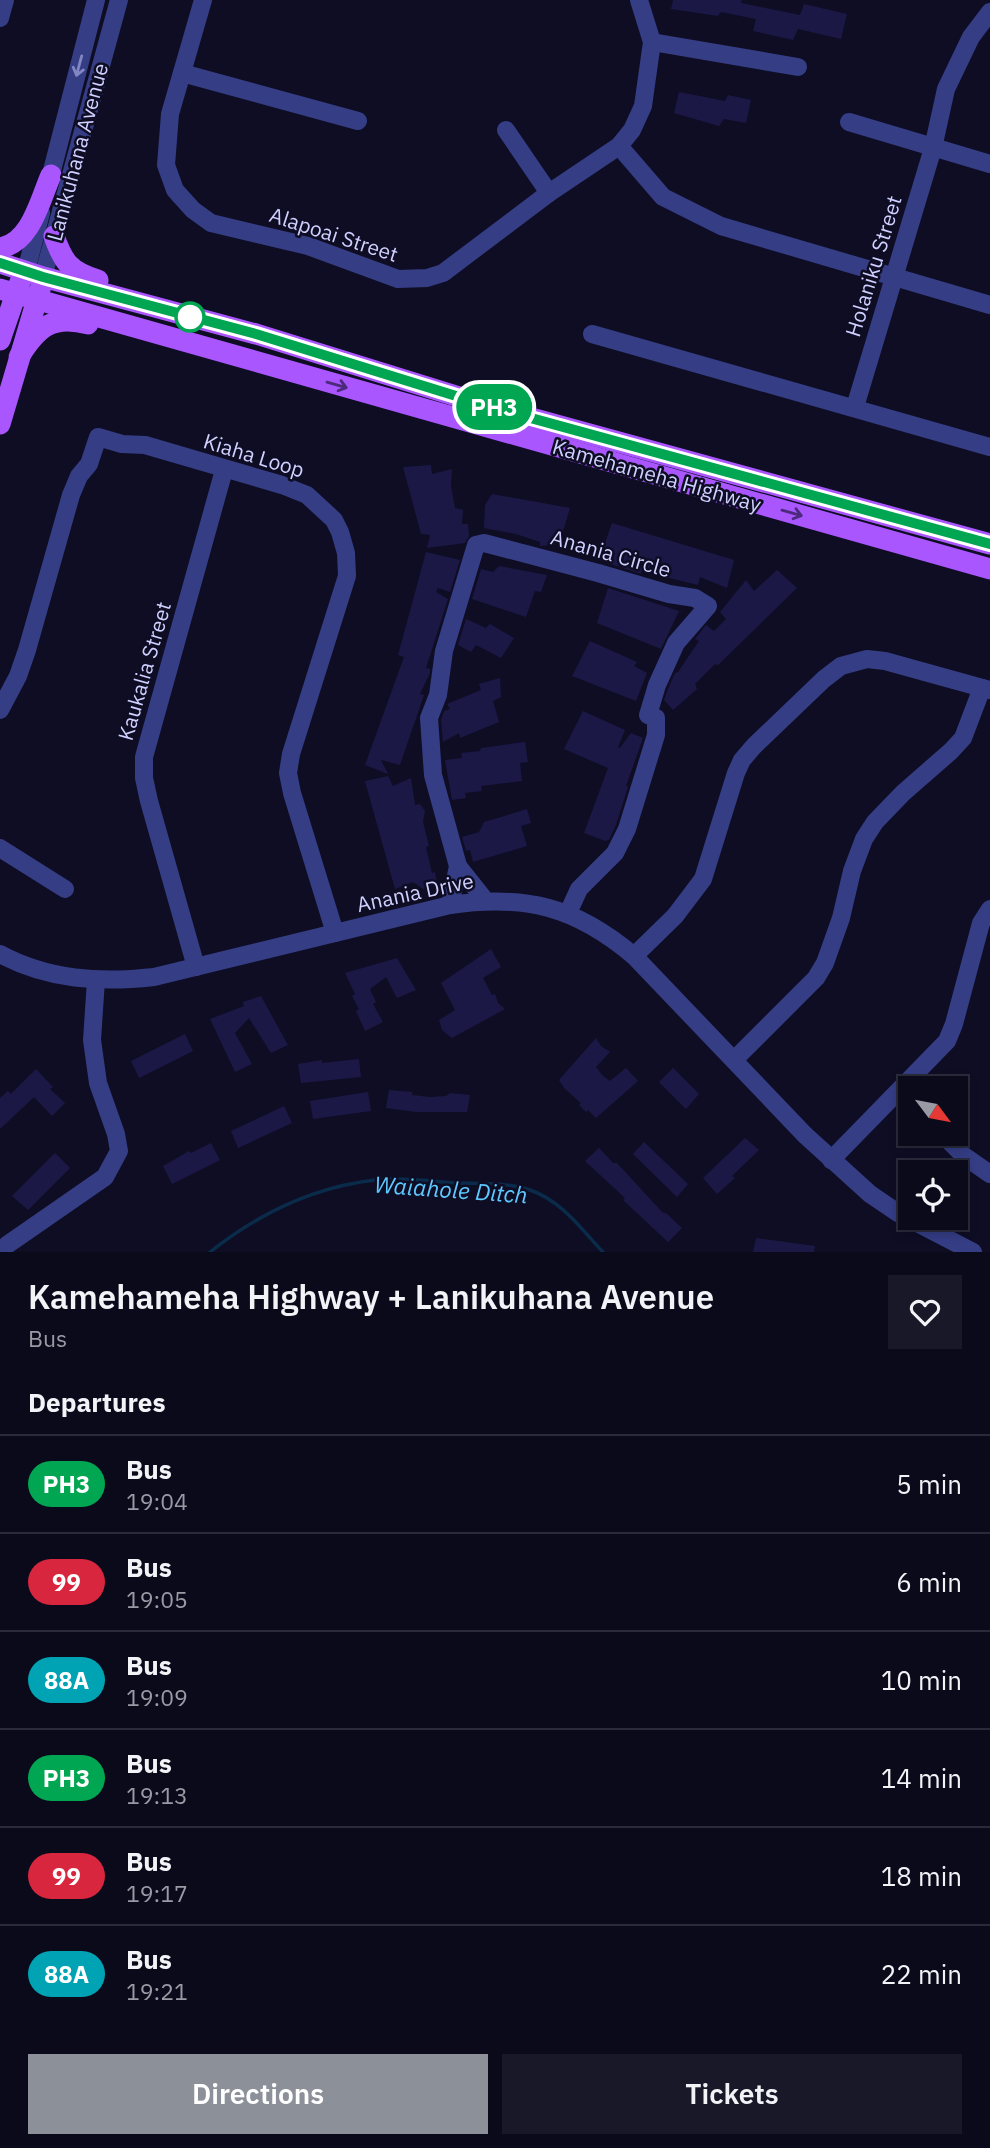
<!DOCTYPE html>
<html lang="en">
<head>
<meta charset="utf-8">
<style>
	body { margin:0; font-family:"IBM Plex Sans",sans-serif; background:#181828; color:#f1f3f6; height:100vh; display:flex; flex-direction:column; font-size:26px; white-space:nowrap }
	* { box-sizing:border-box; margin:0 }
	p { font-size:23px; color:#999aa3 }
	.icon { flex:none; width:38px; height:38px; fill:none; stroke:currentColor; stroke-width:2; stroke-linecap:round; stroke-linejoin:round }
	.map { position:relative; height:1252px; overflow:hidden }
	.drawer { display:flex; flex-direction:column; background:#0a0a1b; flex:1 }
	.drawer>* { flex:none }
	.badge { padding:0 14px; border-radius:23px; font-size:24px; line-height:46px }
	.needle { width:46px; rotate:122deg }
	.controls { position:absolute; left:898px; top:1076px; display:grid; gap:14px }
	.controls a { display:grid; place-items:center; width:70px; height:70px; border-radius:0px; background:#0a0a1b; box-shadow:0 4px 10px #0003,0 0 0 2px #2a2b3a; font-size:35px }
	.map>.badge { position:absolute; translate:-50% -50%; box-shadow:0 0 0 4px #fff }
	h2 { padding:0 28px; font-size:26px; line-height:63px }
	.round { display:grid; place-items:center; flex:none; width:74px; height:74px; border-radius:0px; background:#181828 }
	.overview { display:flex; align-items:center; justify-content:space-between; height:119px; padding:0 28px }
	h1 { font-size:33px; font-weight:600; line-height:52px }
	.cta { display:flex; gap:14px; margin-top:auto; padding:14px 28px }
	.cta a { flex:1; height:80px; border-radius:0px; background:#8c9099; color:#fff; font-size:28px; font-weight:600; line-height:80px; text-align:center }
	.cta a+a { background:#181828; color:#f1f3f6 }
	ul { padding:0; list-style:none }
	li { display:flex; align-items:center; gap:21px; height:98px; padding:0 28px; border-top:2px solid #2a2b3a }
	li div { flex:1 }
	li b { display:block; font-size:26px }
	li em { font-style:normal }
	li .badge { min-width:77px; font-weight:700; text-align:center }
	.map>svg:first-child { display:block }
</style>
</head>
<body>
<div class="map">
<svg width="990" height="1252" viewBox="0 0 990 1252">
	<rect width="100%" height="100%" fill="#0e0d24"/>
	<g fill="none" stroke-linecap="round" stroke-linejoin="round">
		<!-- stream -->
		<path stroke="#0a2b4a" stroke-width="3.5" d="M210,1252C258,1214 314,1187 375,1180C401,1177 430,1181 455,1183C479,1184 507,1182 530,1190C562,1201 581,1229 603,1252"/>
	</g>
	<!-- building -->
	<g fill="#1b1846">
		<polygon points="673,0 742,0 741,3 800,15 804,4 847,14 841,39 798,29 793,40 753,31 756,19 721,12 718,16 671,9"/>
		<polygon points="679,92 725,101 728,95 751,100 746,123 724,119 719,126 674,113"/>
		<polygon points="431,465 432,474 452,469 451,486 455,508 463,510 462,524 468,524 469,536 465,543 427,548 430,535 421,534 403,467"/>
		<polygon points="492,494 570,508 562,535 557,536 555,545 540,546 540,542 516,534 484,528 485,505"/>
		<polygon points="612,523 734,560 727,588 700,577 698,585 641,571 641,574 599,560"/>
		<polygon points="426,552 460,560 450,592 438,588 436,592 448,599 426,668 430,669 430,673 420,694 424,695 400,765 381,760 388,774 365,765 404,657 398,655"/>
		<polygon points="499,566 547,575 541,592 535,591 526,617 472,599 481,569 493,572"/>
		<polygon points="777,570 797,588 718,665 715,664 695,684 697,689 673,710 664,700 668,689 675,673 678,672 699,641 695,639 706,625 714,631 726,619 720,612 746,580 754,591"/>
		<polygon points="608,588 679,611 661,649 597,623"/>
		<polygon points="466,619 486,628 490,624 514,638 501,658 476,645 471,652 458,645"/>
		<polygon points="590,641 637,662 634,666 647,673 636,701 572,676"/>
		<polygon points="500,678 501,697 493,701 499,722 460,738 459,733 443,742 441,720 444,711 450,709 447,704 481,690 479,684"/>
		<polygon points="583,711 625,730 618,747 620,748 631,733 643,738 626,786 628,787 616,825 609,840 605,841 584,833 608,768 564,749"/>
		<polygon points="525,742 528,762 520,763 522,781 481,786 482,791 465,793 466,798 452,800 445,760 462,758 461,753 480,751 481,748"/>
		<polygon points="388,776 393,786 411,778 415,805 420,804 425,811 423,822 429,846 426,847 432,873 435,872 437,884 423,889 413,882 395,889 365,781"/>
		<polygon points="527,809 531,823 521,826 527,846 473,862 470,850 466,851 462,837 479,832 484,822"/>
		<polygon points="491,949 501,967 483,978 492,995 495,994 498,1003 505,1009 452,1038 442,1030 439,1020 455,1010 441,983"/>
		<polygon points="397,958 416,990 397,998 386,977 370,989 376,1002 373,1004 383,1022 365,1031 356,1011 359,1009 352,996 355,994 345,973"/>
		<polygon points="261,996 288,1045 271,1053 249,1018 235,1033 252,1064 235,1072 210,1019 244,1006 243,1002"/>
		<polygon points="185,1034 193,1051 139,1078 131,1061"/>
		<polygon points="596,1038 601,1046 610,1052 596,1067 602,1075 610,1081 626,1068 638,1081 596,1118 588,1110 586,1112 579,1105 581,1103 564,1088 559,1080"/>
		<polygon points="359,1059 361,1077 301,1083 298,1064 322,1060 322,1063"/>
		<polygon points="673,1068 699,1094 686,1109 659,1082"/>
		<polygon points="36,1069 53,1087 50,1089 65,1103 52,1116 34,1097 0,1129 0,1098 8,1091 11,1094"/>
		<polygon points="389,1090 412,1092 412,1095 430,1097 446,1096 450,1093 470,1095 467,1112 416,1112 386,1108"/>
		<polygon points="368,1092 371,1111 313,1119 310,1101"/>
		<polygon points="284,1106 292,1123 238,1148 231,1131"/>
		<polygon points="745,1138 759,1150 732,1176 735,1178 717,1194 703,1178"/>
		<polygon points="644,1142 688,1184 677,1197 633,1154"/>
		<polygon points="211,1143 220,1160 172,1184 163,1166 189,1151 191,1153"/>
		<polygon points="599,1148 613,1163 617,1163 662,1212 667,1214 682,1228 668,1242 623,1200 625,1198 585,1161"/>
		<polygon points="55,1153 70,1168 28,1210 12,1196"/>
		<polygon points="756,1238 815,1246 814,1252 753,1252"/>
	</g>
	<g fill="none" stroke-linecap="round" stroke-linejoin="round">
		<!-- minor -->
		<g stroke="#353d85" stroke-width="18">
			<polyline points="203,0 170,114 166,165 175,190 193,210 211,223 308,246 398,279 427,278 443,273 549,193 619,146 632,130 643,106 652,42 639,0"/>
			<polyline points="0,18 5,0"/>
			<polyline points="652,42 798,67"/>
			<polyline points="182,73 358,121"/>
			<polyline points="849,122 990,164"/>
			<polyline points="506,130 549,193"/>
			<polyline points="619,146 663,197 721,226 990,305"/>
			<polyline points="48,186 96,0"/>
			<polyline points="26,271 41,213"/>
			<polyline points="43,277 119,0"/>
			<polyline points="592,334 990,447"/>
			<polyline points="855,407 933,148 946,89 971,37 990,12"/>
			<polyline points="0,710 18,676 27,650 71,495 79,476 89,464 98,437 122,444 145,445 282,485 307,495 334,520 340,532 346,553 347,576 291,754 288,773 292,793 335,933"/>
			<polyline points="0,848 65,889"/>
			<polyline points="458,866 485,900"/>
			<polyline points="450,905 458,866 433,775 429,718 438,695 444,651 476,545 484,543 598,573 669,594 695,598 708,606 676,643 657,685 648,715 656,718 656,735 627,829 615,853 579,889 568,913"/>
			<path d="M0,954C48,980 100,983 154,977L450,905C526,894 576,907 634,956L805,1135L870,1194L898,1213L973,1252"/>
			<polyline points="634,956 675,916 703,879 736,773 742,760 754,746 824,679 841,666 867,659 885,661 990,690"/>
			<polyline points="196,967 149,801 144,778 144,757 224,470"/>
			<polyline points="734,1060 816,978 825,963 841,918 852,871 864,839 875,822 903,793 951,751 963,738 982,688"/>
			<polyline points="942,1134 964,1156 990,1174"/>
			<polyline points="831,1160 947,1041 954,1024 981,923 990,909"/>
			<polyline points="0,1252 7,1245 105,1177 119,1151 116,1134 98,1083 92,1040 96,980"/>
		</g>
		<!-- major -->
		<g stroke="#aa56ff" stroke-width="21">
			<path d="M54,236C63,262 70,272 98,280"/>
			<path d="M0,248C31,243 40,200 51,175"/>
			<polyline points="0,263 43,277 256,334 498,409 990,544"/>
			<polyline points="0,289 990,569"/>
			<polyline points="0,340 20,282"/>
			<path d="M19,357C37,328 52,314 88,324"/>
			<polyline points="0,424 41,286"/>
		</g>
	</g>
	<!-- one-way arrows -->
	<defs><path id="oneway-shaft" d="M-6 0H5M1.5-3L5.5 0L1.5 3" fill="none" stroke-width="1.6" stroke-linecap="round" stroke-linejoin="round" transform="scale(1.75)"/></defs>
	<use stroke="#8286c2" href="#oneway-shaft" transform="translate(79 66) rotate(105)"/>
	<g stroke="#4c2a7c">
		<use href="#oneway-shaft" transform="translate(337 385) rotate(16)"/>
		<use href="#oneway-shaft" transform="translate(792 513) rotate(16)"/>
	</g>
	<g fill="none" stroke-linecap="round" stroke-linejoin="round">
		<defs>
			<polyline id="line" points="0,263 43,277 256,334 498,409 990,544"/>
		</defs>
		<!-- line casing -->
		<use href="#line" stroke="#fff" stroke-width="16"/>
		<!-- line -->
		<use href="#line" stroke="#00a651" stroke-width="10"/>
	</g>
	<!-- markers -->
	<circle fill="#fff" stroke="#00a651" stroke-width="3.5" cx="190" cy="317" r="14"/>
	<g text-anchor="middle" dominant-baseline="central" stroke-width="5" stroke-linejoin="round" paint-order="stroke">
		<!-- street labels -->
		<g font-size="21" fill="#cfd0ff" stroke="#0e0d24">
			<text transform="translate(77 152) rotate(-75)">Lanikuhana Avenue</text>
			<text transform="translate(334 234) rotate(18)">Alapoai Street</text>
			<text transform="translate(873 266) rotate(-73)">Holaniku Street</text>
			<text transform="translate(254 455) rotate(17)">Kiaha Loop</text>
			<text transform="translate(657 475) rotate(16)">Kamehameha Highway</text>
			<text transform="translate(611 553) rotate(16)">Anania Circle</text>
			<text transform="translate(144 671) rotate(-74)">Kaukalia Street</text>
			<text transform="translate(415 892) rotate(-12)">Anania Drive</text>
		</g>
		<!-- water labels -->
		<g font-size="23" font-style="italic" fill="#5dc9ff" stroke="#0e0d24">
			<text transform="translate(451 1189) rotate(4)">Waiahole Ditch</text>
		</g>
	</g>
</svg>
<div class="controls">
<a><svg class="needle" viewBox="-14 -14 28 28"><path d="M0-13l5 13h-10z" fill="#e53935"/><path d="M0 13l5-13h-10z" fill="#999aa3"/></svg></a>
<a><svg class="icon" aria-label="locate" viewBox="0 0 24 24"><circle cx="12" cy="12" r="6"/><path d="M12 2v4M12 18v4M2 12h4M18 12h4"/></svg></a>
</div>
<b class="badge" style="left:494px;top:407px;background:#00a651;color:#fff">PH3</b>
</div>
<section class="drawer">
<div class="overview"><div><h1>Kamehameha Highway + Lanikuhana Avenue</h1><p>Bus</p></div><a class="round"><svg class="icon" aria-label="heart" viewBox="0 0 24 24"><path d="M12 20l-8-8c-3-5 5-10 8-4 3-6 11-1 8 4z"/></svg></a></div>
<h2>Departures</h2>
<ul>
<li><span class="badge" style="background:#00a651;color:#fff">PH3</span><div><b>Bus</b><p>19:04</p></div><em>5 min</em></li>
<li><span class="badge" style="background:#d7263d;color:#fff">99</span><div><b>Bus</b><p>19:05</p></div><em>6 min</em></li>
<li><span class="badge" style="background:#00a3b4;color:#fff">88A</span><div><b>Bus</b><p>19:09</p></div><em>10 min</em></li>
<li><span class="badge" style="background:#00a651;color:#fff">PH3</span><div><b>Bus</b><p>19:13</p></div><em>14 min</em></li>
<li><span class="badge" style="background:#d7263d;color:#fff">99</span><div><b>Bus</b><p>19:17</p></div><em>18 min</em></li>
<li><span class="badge" style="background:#00a3b4;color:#fff">88A</span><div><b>Bus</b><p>19:21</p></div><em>22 min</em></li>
</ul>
<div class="cta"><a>Directions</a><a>Tickets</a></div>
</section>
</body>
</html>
